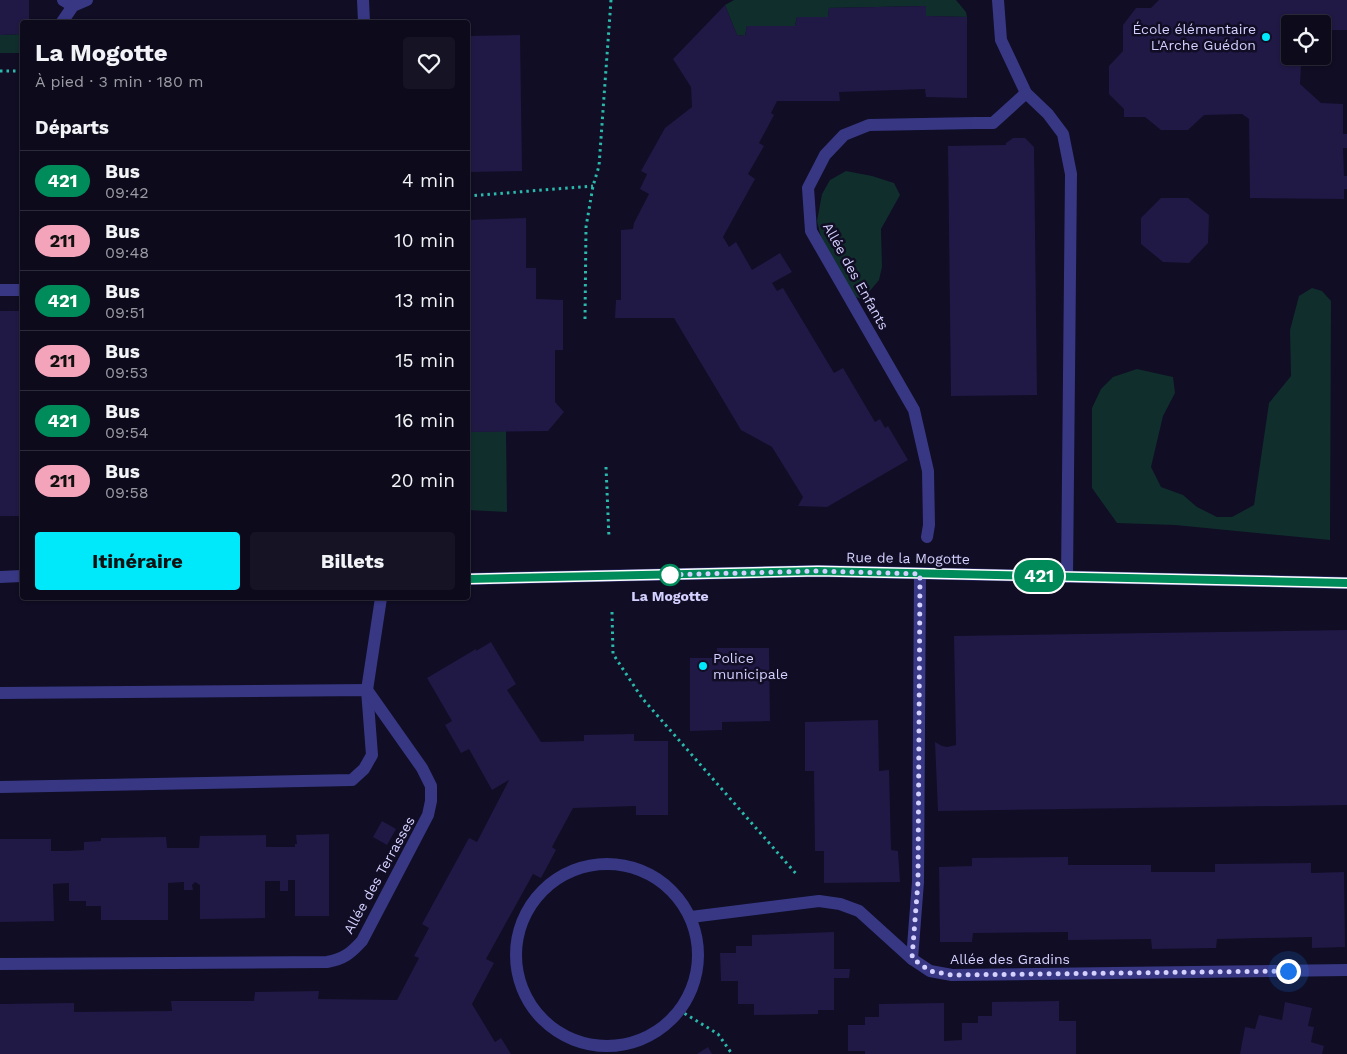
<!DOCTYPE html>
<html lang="fr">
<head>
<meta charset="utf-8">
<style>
	body { margin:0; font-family:"Work Sans",sans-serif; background:#151324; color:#f1f3f6; height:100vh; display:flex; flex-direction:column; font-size:19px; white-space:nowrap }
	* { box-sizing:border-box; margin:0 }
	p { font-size:16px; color:#9a9aa3 }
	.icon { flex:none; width:28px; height:28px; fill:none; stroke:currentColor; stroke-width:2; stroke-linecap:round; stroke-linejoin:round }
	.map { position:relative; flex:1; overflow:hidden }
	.details { position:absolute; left:20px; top:20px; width:450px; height:580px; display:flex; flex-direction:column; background:#0c0a1b; border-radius:5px; box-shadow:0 1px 4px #0004,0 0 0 1px #2c2b3a }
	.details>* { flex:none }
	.badge { padding:0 10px; border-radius:16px; font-size:18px; line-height:32px }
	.controls { position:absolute; left:1281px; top:15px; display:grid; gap:10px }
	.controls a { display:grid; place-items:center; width:50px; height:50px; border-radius:5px; background:#0c0a1b; box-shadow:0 1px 4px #0004,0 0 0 1px #2c2b3a; font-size:25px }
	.you { position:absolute; width:25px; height:25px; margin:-12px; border:4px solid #fff; border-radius:50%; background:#1a73e8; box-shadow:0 0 0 8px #1a73e833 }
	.map>.badge { position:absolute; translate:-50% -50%; box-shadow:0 0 0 2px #fff }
	h2 { padding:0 15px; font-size:19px; line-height:45px }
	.round { display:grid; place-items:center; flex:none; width:52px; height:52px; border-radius:5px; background:#151324 }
	.headline { display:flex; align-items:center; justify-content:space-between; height:85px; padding:0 15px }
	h1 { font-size:24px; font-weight:700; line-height:38px }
	.button { display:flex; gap:10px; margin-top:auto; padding:10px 15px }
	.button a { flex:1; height:58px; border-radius:5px; background:#00e9fb; color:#111; font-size:20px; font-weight:700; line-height:58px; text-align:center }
	.button a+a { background:#151324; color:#f1f3f6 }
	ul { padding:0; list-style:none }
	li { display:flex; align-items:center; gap:15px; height:60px; padding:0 15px; border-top:1px solid #2c2b3a }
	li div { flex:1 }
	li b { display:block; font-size:19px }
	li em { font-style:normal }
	li .badge { min-width:55px; font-weight:700; text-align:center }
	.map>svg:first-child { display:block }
</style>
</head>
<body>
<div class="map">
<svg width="1347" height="1054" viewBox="0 0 1347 1054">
	<rect width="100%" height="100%" fill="#100d24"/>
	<!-- green -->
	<g fill="#102e2c">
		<polygon points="734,0 956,0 966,12 967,17 926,16 926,6 829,8 828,17 797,17 795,26 747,26 745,36 737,35 725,5"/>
		<polygon points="22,34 22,53 0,53 0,35"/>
		<polygon points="846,171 872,176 894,183 900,195 881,229 882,267 879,280 863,299 855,297 822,241 817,221 822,194 830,180"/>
		<polygon points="1312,288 1322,291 1331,301 1330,540 1175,525 1117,523 1092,488 1092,408 1101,389 1113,377 1137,369 1173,377 1175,393 1163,416 1151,467 1161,487 1183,495 1197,507 1217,517 1232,517 1254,505 1269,403 1291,376 1290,330 1299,296"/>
		<polygon points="506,431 507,512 468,510 468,432"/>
	</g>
	<!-- building -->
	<g fill="#201945">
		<polygon points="0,0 29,0 29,22 22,22 22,34 0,35"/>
		<polygon points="1159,0 1347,0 1347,30 1322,30 1322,24 1290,24 1290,56 1305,56 1305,65 1301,65 1300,84 1321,103 1343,104 1343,134 1347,134 1347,148 1343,148 1344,176 1347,176 1347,189 1344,189 1344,199 1250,198 1249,119 1242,114 1204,115 1188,130 1161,130 1145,117 1124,117 1124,109 1109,94 1109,66 1123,51 1123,25 1136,8 1151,8"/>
		<polygon points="725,5 737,35 745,36 747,26 795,26 797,17 828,17 829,8 926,6 926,16 967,17 967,98 926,97 925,89 839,92 840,101 777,101 771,113 774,115 759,143 764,146 748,174 755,179 723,237 729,247 736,242 752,270 780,253 792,272 772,283 777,291 783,288 834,373 843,368 875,422 880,419 885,428 888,426 908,460 827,507 798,506 803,497 772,447 741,430 674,318 615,318 616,300 621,300 621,230 633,229 634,223 649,194 640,189 647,174 641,171 665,128 692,107 691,87 673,59"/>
		<polygon points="520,35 522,171 468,172 468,36"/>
		<polygon points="1013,138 1025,138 1034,147 1037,395 951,396 948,146 1006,145 1006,143"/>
		<polygon points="1161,198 1188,198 1209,215 1208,243 1189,263 1163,262 1141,244 1141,218"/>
		<polygon points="526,218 526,268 536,268 536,299 563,300 563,350 555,350 555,402 564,412 548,431 468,432 468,220"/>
		<rect x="0" y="311" width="22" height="205"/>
		<polygon points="1347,630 1347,805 938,811 935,742 942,746 947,747 956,745 954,636"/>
		<polygon points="491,642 516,684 507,690 541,742 584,741 584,735 634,734 634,741 668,741 668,815 636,815 636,806 573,808 552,847 556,850 541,878 533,874 486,959 494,963 472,1004 495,1042 501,1038 511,1054 0,1054 0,1004 74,1003 74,1012 172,1011 171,1001 254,1001 255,992 319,991 318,999 397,1000 419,958 414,956 429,928 422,924 469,838 477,842 509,780 492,790 469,749 461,753 445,725 452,721 427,678 476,649 476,651"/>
		<polygon points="717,648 769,648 770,721 722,722 722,730 690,731 690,658 717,658"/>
		<polygon points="878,720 879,771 889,770 891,850 898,851 900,882 824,883 824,851 815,851 814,771 805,771 805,722"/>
		<polygon points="382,821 396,829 387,845 373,837"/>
		<polygon points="329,834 329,916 295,916 295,880 288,880 288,891 280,891 280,881 265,881 265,918 200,919 200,885 195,882 192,885 193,890 184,890 184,882 168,883 168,920 101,920 101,906 86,906 86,901 69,901 69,883 53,884 54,921 0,922 0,839 51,839 51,851 68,851 84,850 84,842 101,841 101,838 166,837 167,848 199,848 200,836 266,835 266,847 295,847 295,844 297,844 296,835"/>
		<polygon points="1068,857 1068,865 1151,865 1151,872 1215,872 1215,864 1311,863 1311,873 1344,872 1345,947 1312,948 1312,937 1217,939 1216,948 1152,949 1151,939 1068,940 1068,932 973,933 972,942 940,942 939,867 972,866 972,858"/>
		<polygon points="834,932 834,969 850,969 849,978 834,978 834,1010 818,1010 818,1014 754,1015 754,1004 738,1004 738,981 721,981 720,953 736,953 736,946 752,946 752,935"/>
		<polygon points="1059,1001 1059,1021 1076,1021 1076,1054 865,1054 865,1051 848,1051 848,1025 865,1025 865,1017 879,1017 879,1004 944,1003 944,1041 962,1040 962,1023 978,1023 978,1016 992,1016 992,1002"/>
		<polygon points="1285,1002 1312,1008 1308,1026 1314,1027 1311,1042 1324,1046 1322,1054 1240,1054 1245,1027 1255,1029 1259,1015 1282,1020"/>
		<polygon points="708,1047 712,1054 697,1054"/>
	</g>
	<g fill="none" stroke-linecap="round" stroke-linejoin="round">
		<!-- path -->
		<g stroke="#2ab9ac" stroke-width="3" stroke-dasharray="2.5 4" stroke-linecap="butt">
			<polyline points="0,71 22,71"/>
			<polyline points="468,196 593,186"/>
			<polyline points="585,319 586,227 593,186 599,166 611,0"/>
			<polyline points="606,467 609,538"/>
			<polyline points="612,612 613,654 642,698 798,876"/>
			<polyline points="679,1010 718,1034 732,1054"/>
		</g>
		<!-- service -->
		<g stroke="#373784" stroke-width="12">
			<polyline points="63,0 73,6"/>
			<polyline points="0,290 22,290"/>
			<polyline points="0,693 367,690 372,755 364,769 352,780 0,787"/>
		</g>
		<!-- pedestrian -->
		<polyline stroke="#373784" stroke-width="12" points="927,537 929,525 928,471 914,410 811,231 808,188 825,155 844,135 869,125 976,123"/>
		<!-- minor -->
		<g stroke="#373784" stroke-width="12">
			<polyline points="363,0 364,22"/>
			<polyline points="998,0 1001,40 1026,93 1048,114 1063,134 1071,174 1067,577"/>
			<polyline points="62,22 73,6 87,0"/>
			<polyline points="976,123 993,123 1026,93"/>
			<polyline points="920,574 918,882 912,959 930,971 952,975 1347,970"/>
			<polyline points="0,577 22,576"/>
			<polyline points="468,579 818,571 1347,583"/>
			<circle cx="607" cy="955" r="91"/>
			<polyline points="691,917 819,901 840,904 859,911 912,959"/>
			<path d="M0,964L327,962C344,959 351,953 362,941L428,815L431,801V786L422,768L367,690L381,598"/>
		</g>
	</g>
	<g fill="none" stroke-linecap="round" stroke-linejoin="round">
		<defs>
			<polyline id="line" points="468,579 818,571 1347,583"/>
		</defs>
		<!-- line casing -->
		<use href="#line" stroke="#fff" stroke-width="11"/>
		<!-- line -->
		<use href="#line" stroke="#008b5a" stroke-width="8"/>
		<!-- walk -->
		<polyline stroke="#d4d0ff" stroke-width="5" stroke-dasharray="0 9" points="670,575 662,575 818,571 920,574 918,882 912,958 930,971 952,975 1288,971"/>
	</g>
	<!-- markers -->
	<g fill="#00e9fb" stroke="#100d24" stroke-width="2">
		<circle cx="1266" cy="37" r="5"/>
		<circle cx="703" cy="666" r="5"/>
	</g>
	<circle fill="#fff" stroke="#008b5a" stroke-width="2.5" cx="670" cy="575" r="10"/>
	<g text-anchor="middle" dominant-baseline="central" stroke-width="5" stroke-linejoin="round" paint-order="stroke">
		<!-- poi labels -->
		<g font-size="14" fill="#d4d0ff" stroke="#100d24" text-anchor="end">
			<text x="1256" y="29">École élémentaire<tspan x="1256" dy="16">L'Arche Guédon</tspan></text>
			<text x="713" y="658" text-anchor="start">Police<tspan x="713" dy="16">municipale</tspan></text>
		</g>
		<!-- street labels -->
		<g font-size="14" fill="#d4d0ff" stroke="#100d24">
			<text transform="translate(856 276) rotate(61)">Allée des Enfants</text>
			<text transform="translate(908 558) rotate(1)">Rue de la Mogotte</text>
			<text transform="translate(379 875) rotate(-61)">Allée des Terrasses</text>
			<text x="1010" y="959">Allée des Gradins</text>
		</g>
		<!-- stop labels -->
		<g font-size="14" font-weight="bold" fill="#d4d0ff" stroke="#100d24">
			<text x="670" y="596">La Mogotte</text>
		</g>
	</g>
</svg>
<div class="controls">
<a><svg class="icon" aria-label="locate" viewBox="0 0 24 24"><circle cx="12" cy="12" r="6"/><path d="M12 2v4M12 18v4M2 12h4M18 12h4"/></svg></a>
</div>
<div class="you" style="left:1288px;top:971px"></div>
<b class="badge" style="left:1039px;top:576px;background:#008b5a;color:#fff">421</b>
<section class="details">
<div class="headline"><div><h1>La Mogotte</h1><p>À pied · 3 min · 180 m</p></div><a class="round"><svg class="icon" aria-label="heart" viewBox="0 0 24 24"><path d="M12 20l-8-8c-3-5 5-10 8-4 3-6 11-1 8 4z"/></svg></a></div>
<h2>Départs</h2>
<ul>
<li><span class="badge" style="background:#008b5a;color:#fff">421</span><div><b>Bus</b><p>09:42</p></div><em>4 min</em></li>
<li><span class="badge" style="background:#f3a4ba;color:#111">211</span><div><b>Bus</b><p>09:48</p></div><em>10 min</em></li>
<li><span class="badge" style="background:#008b5a;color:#fff">421</span><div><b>Bus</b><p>09:51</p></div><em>13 min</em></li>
<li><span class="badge" style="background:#f3a4ba;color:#111">211</span><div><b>Bus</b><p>09:53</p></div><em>15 min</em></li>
<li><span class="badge" style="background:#008b5a;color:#fff">421</span><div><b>Bus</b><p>09:54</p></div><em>16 min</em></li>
<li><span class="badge" style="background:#f3a4ba;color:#111">211</span><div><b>Bus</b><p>09:58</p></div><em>20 min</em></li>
</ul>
<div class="button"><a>Itinéraire</a><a>Billets</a></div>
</section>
</div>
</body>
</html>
